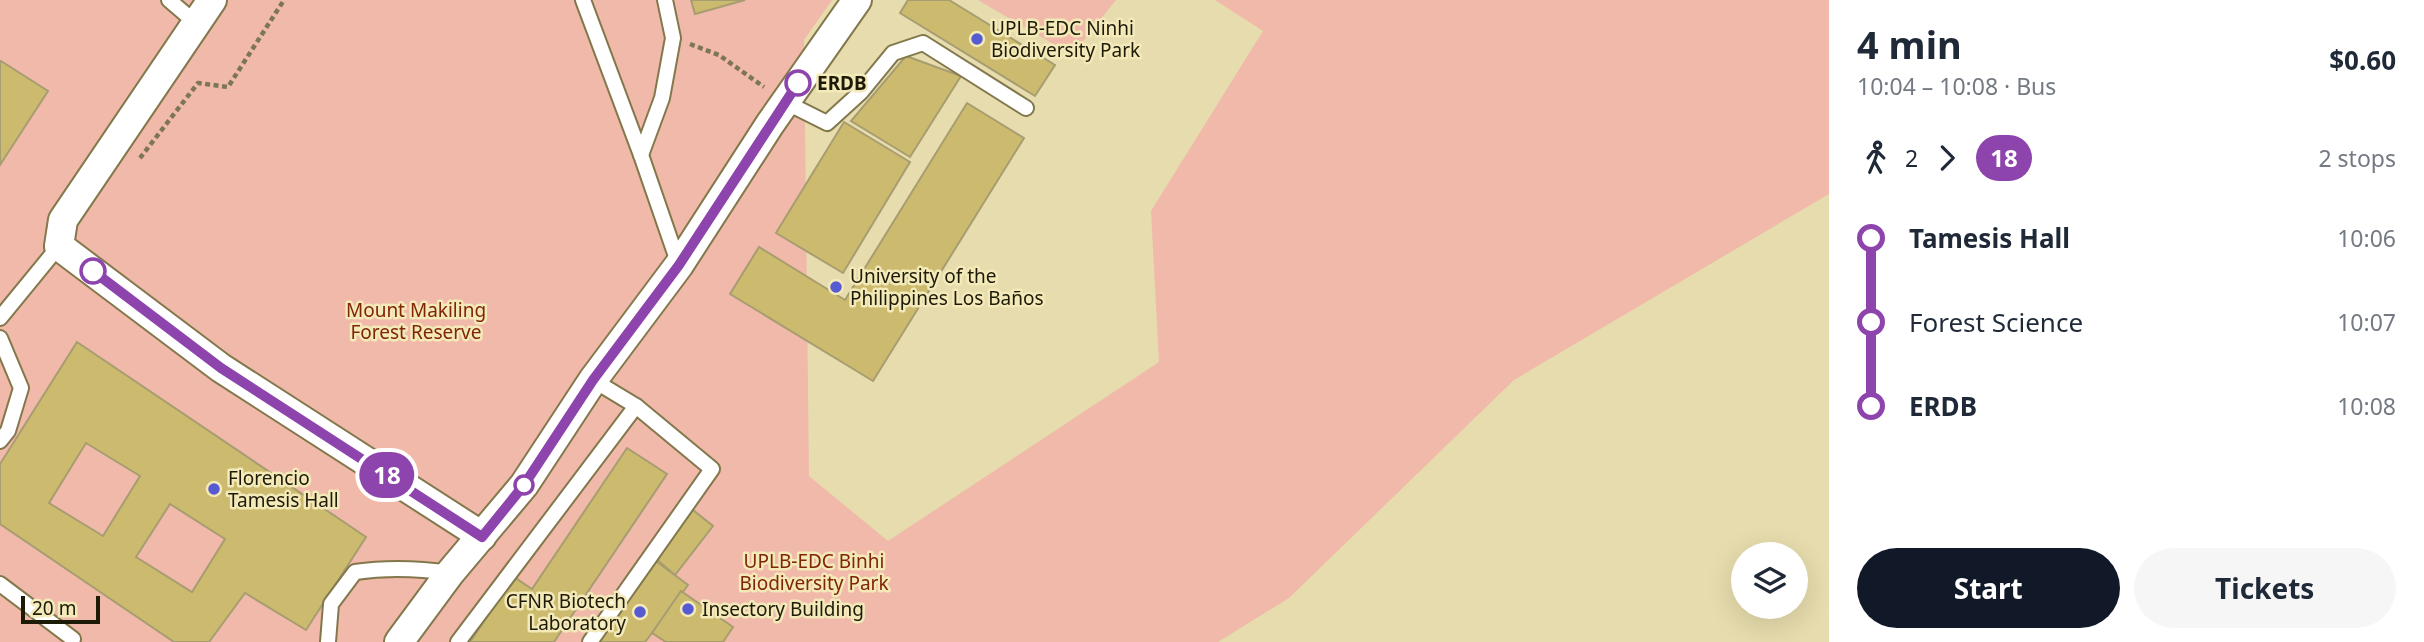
<!DOCTYPE html>
<html lang="en">
<head>
<meta charset="utf-8">
<style>
	body { margin:0; font-family:"Noto Sans",sans-serif; background:#f6f6f7; color:#1f2937; height:100vh; display:flex; flex-direction:column; font-size:26px; white-space:nowrap }
	* { box-sizing:border-box; margin:0 }
	p { font-size:23px; color:#747a83 }
	.icon { flex:none; width:38px; height:38px; fill:none; stroke:currentColor; stroke-width:2; stroke-linecap:round; stroke-linejoin:round }
	.map { position:relative; flex:1; overflow:hidden }
	.drawer { display:flex; flex-direction:column; background:#fff; width:595px }
	.drawer>* { flex:none }
	.badge { padding:0 14px; border-radius:23px; font-size:24px; line-height:46px }
	.tools { position:absolute; left:1731px; top:542px; display:grid; gap:14px }
	.tools a { display:grid; place-items:center; width:77px; height:77px; border-radius:50%; background:#fff; box-shadow:0 7px 28px #0002; font-size:35px }
	.scale { position:absolute; left:21px; bottom:18px; width:79px; box-sizing:border-box; padding-left:7px; border:4px solid #1e1a08; border-top:0; font-size:19px; line-height:24px; white-space:nowrap; color:#1e1a08; -webkit-text-stroke:5px #f3e9b9; paint-order:stroke }
	.map>.badge { position:absolute; translate:-50% -50%; box-shadow:0 0 0 4px #fff }
	.legs { display:flex; align-items:center; gap:10px; height:77px; padding:0 28px; font-size:23px }
	.legs p { margin-inline-start:auto }
	.overview { display:flex; align-items:center; justify-content:space-between; height:119px; padding:0 28px }
	h1 { font-size:38px; font-weight:700; line-height:52px }
	.button { display:flex; gap:14px; margin-top:auto; padding:14px 28px }
	.button a { flex:1; height:80px; border-radius:42px; background:#111827; color:#fff; font-size:28px; font-weight:700; line-height:80px; text-align:center }
	.button a+a { background:#f6f6f7; color:#1f2937 }
	ul { padding:0 28px; list-style:none }
	li { display:flex; align-items:center; gap:24px; height:84px; font-size:26px }
	li i { display:grid; place-items:center; width:10px; height:100%; margin:0 9px; background:currentColor }
	li i::after { content:''; width:18px; height:18px; margin:-9px; border:5px solid; border-radius:50%; background:#fff }
	li p { margin-inline-start:auto }
	li:first-child i { background:linear-gradient(#0000 50%,currentColor 0) }
	li:last-child i { background:linear-gradient(currentColor 50%,#0000 0) }
	main { display:flex; flex:1; min-height:0 }
	.map>svg:first-child { display:block }
</style>
</head>
<body>
<main>
<div class="map">
<svg width="1829" height="642" viewBox="0 0 1829 642">
	<rect width="100%" height="100%" fill="#e6dcad"/>
	<!-- green -->
	<g fill="#f1b9a9">
		<polygon points="0,0 832,0 804,40 809,476 888,541 1159,362 1151,211 1263,31 1215,0 1829,0 1829,194 1514,380 1289,598 1218,642 0,642"/>
		<polygon points="978,0 1116,0 1072,55"/>
	</g>
	<!-- building -->
	<g fill="#ccbb6e" stroke="#a79d70" stroke-width="2" fill-rule="evenodd">
		<polygon points="691,0 745,0 695,14"/>
		<polygon points="908,0 949,0 1055,65 1035,96 900,13"/>
		<polygon points="906,56 961,76 910,157 851,121"/>
		<polygon points="1,61 48,91 0,165 0,63"/>
		<polygon points="967,103 1024,138 873,381 730,294 759,247 845,300"/>
		<polygon points="844,122 910,162 843,273 776,233"/>
		<path d="M77,342L366,537L306,630L245,593L209,642H174L0,524V464ZM86,443L140,476L103,536L49,503ZM170,504L225,539L192,592L136,557Z"/>
		<polygon points="627,448 667,474 554,642 470,642 514,577 532,589"/>
		<polygon points="693,510 713,526 675,575 655,558"/>
		<polygon points="653,559 688,585 652,633 645,642 591,642"/>
		<polygon points="681,591 733,627 723,642 666,642 652,633"/>
	</g>
	<g fill="none" stroke-linecap="round" stroke-linejoin="round">
		<defs>
			<g id="service">
				<polyline points="169,0 197,24"/>
				<polyline points="583,0 641,155 679,265"/>
				<polyline points="785,102 827,123 861,92 893,53 923,43 1026,108"/>
				<polyline points="641,155 662,98 673,38 665,0"/>
				<polyline points="0,318 59,246"/>
				<polyline points="0,338 21,388 8,431 0,441"/>
				<polyline points="0,584 73,639"/>
				<path d="M328,642L331,604L355,572C388,567 417,568 450,573"/>
				<polyline points="458,642 636,406"/>
				<polyline points="590,642 712,469 636,406 593,380"/>
			</g>
			<g id="minor">
				<polyline points="212,0 63,220 59,246 221,368 482,536"/>
				<polyline points="399,642 450,573 524,485 593,380 679,265 770,124 857,0"/>
			</g>
		</defs>
		<!-- service casing -->
		<use href="#service" stroke="#82784c" stroke-width="18"/>
		<!-- minor casing -->
		<use href="#minor" stroke="#82784c" stroke-width="32"/>
		<!-- path -->
		<g stroke="#7c7556" stroke-width="4.5" stroke-dasharray="5 3.5" stroke-linecap="butt">
			<polyline points="690,44 719,55 764,87"/>
			<polyline points="140,158 198,83 228,87 284,0"/>
		</g>
		<!-- service -->
		<use href="#service" stroke="#fff" stroke-width="14"/>
		<!-- minor -->
		<use href="#minor" stroke="#fff" stroke-width="28"/>
	</g>
	<g fill="none" stroke-linecap="round" stroke-linejoin="round">
		<defs>
			<polyline id="line-1" points="93,271 221,368 482,537 524,485 593,380 679,265 798,83"/>
		</defs>
		<!-- line-1 casing -->
		<use href="#line-1" stroke="#fff" stroke-width="16"/>
		<!-- line-1 -->
		<use href="#line-1" stroke="#8e44ad" stroke-width="10"/>
	</g>
	<!-- markers -->
	<g fill="#575bd2" stroke="#f3e9b9" stroke-width="2.5">
		<circle cx="977" cy="39" r="7"/>
		<circle cx="836" cy="287" r="7"/>
		<circle cx="214" cy="489" r="7"/>
		<circle cx="688" cy="609" r="7"/>
		<circle cx="640" cy="612" r="7"/>
	</g>
	<g fill="#fff" stroke="#8e44ad" stroke-width="3.5">
		<circle cx="798" cy="83" r="12"/>
		<circle cx="93" cy="271" r="12"/>
		<circle cx="524" cy="485" r="9"/>
	</g>
	<g text-anchor="middle" dominant-baseline="central" stroke-width="5" stroke-linejoin="round" paint-order="stroke">
		<!-- poi labels -->
		<g font-size="19" fill="#1e1a08" stroke="#f3e9b9" text-anchor="start">
			<text x="991" y="28">UPLB-EDC Ninhi<tspan x="991" dy="22">Biodiversity Park</tspan></text>
			<text x="850" y="276">University of the<tspan x="850" dy="22">Philippines Los Baños</tspan></text>
			<text x="228" y="478">Florencio<tspan x="228" dy="22">Tamesis Hall</tspan></text>
			<text x="626" y="601" text-anchor="end">CFNR Biotech<tspan x="626" dy="22">Laboratory</tspan></text>
			<text x="702" y="609">Insectory Building</text>
		</g>
		<!-- stop labels -->
		<g font-size="19" font-weight="bold" fill="#1e1a08" stroke="#f3e9b9" text-anchor="start">
			<text x="817" y="83">ERDB</text>
		</g>
		<!-- park labels -->
		<g font-size="19" fill="#802607" stroke="#f3e9b9">
			<text x="416" y="310">Mount Makiling<tspan x="416" dy="22">Forest Reserve</tspan></text>
			<text x="814" y="561">UPLB-EDC Binhi<tspan x="814" dy="22">Biodiversity Park</tspan></text>
		</g>
	</g>
</svg>
<div class="tools">
<a><svg class="icon" aria-label="layers" viewBox="0 0 24 24"><path d="M12 4l9 5-9 5-9-5zM3 14l9 5 9-5"/></svg></a>
</div>
<div class="scale">20 m</div>
<b class="badge" style="left:387px;top:475px;background:#8e44ad;color:#fff">18</b>
</div>
<section class="drawer">
<div class="overview"><div><h1>4 min</h1><p>10:04 – 10:08 · Bus</p></div><b>$0.60</b></div>
<div class="legs"><svg class="icon" aria-label="walk" viewBox="0 0 24 24"><circle cx="13" cy="4" r="2"/><path d="M13 8l-2 6 4 7M11 14l-3 7M7 12l3-4h3l4 4"/></svg>2<svg class="icon" aria-label="forward" viewBox="0 0 24 24"><path d="M9 5l7 7-7 7"/></svg><b class="badge" style="background:#8e44ad;color:#fff">18</b><p>2 stops</p></div>
<ul>
<li><i style="color:#8e44ad"></i><b>Tamesis Hall</b><p>10:06</p></li>
<li><i style="color:#8e44ad"></i><span>Forest Science</span><p>10:07</p></li>
<li><i style="color:#8e44ad"></i><b>ERDB</b><p>10:08</p></li>
</ul>
<div class="button"><a>Start</a><a>Tickets</a></div>
</section>
</main>
</body>
</html>
